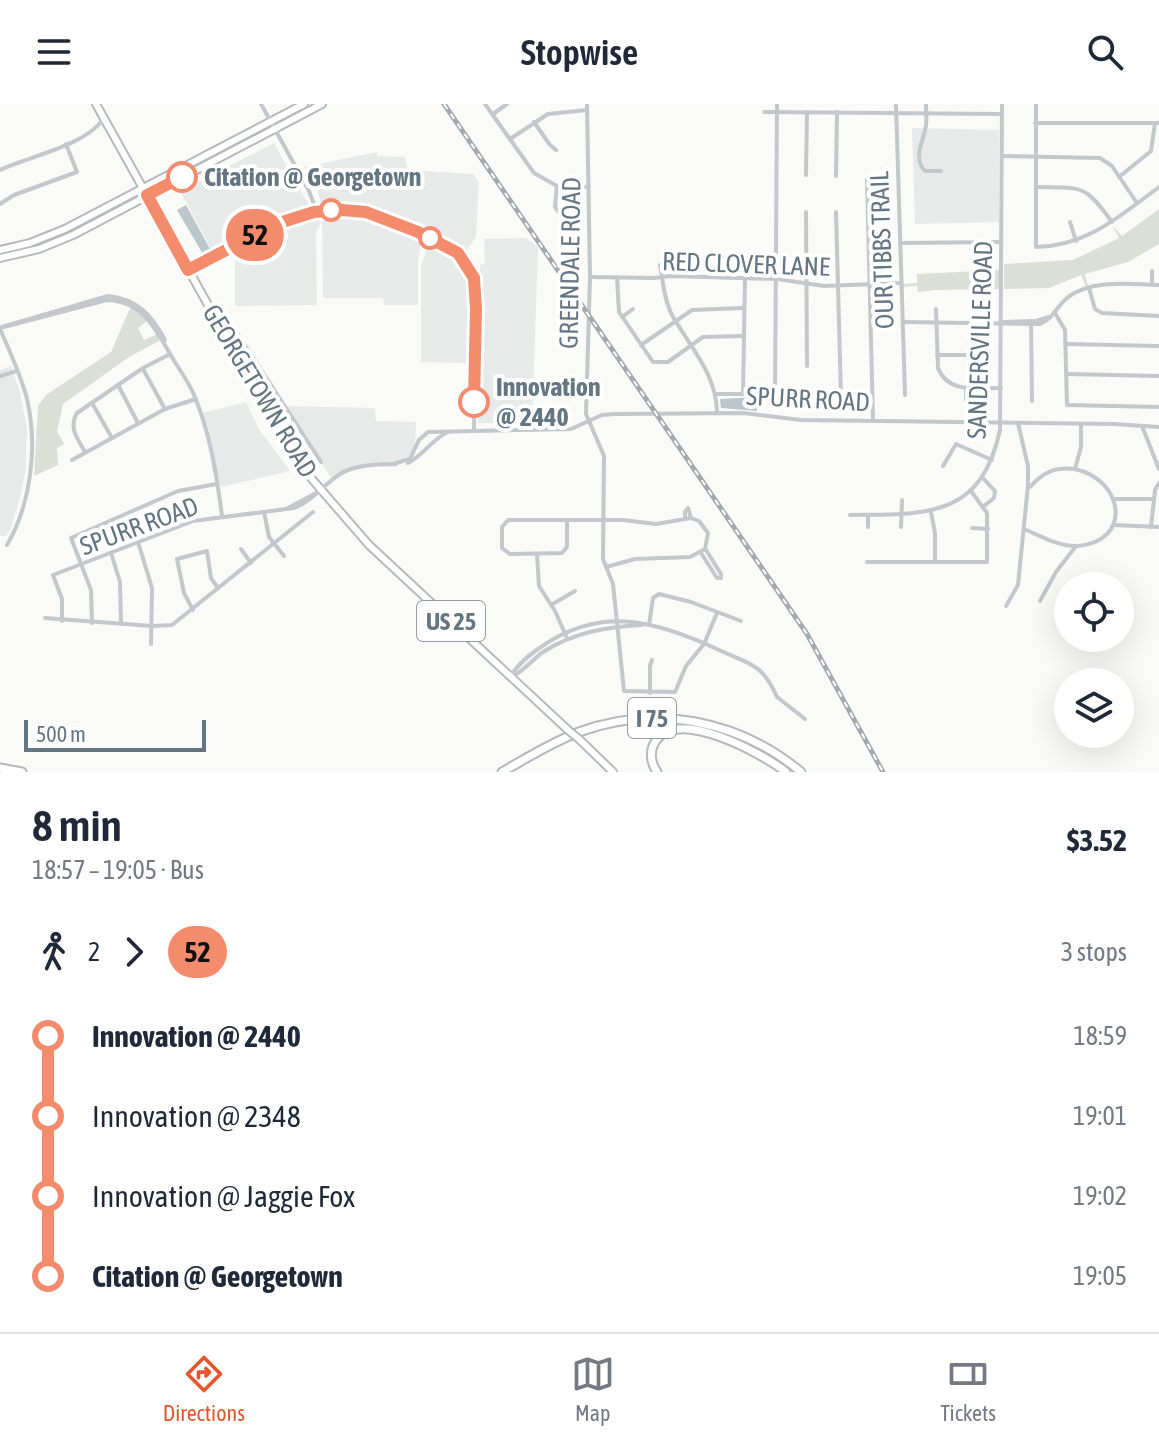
<!DOCTYPE html>
<html lang="en">
<head>
<meta charset="utf-8">
<style>
	body { margin:0; font-family:"Asap Condensed",sans-serif; background:#f6f6f7; color:#1f2937; height:100vh; display:flex; flex-direction:column; font-size:30px; white-space:nowrap }
	* { box-sizing:border-box; margin:0 }
	p { font-size:26px; color:#747a83 }
	.icon { flex:none; width:44px; height:44px; fill:none; stroke:currentColor; stroke-width:2; stroke-linecap:round; stroke-linejoin:round }
	.map { position:relative; height:668px; overflow:hidden }
	.drawer { display:flex; flex-direction:column; background:#fff; flex:1 }
	.drawer>* { flex:none }
	.badge { padding:0 16px; border-radius:26px; font-size:28px; line-height:52px }
	.tools { position:absolute; left:1054px; top:468px; display:grid; gap:16px }
	.tools a { display:grid; place-items:center; width:80px; height:80px; border-radius:50%; background:#fff; box-shadow:0 8px 32px #0002; font-size:40px }
	.scale { position:absolute; left:24px; bottom:20px; width:182px; box-sizing:border-box; padding-left:8px; border:4px solid #657683; border-top:0; font-size:22px; line-height:28px; white-space:nowrap; color:#657683; -webkit-text-stroke:6px #fff; paint-order:stroke }
	.map>.badge { position:absolute; translate:-50% -50%; box-shadow:0 0 0 4px #fff }
	.legs { display:flex; align-items:center; gap:12px; height:88px; padding:0 32px; font-size:26px }
	.legs p { margin-inline-start:auto }
	.head { display:flex; align-items:center; justify-content:space-between; height:136px; padding:0 32px }
	h1 { font-size:44px; font-weight:600; line-height:60px }
	ul { padding:0 32px; list-style:none }
	li { display:flex; align-items:center; gap:28px; height:80px; font-size:30px }
	li i { display:grid; place-items:center; width:12px; height:100%; margin:0 10px; background:currentColor }
	li i::after { content:''; width:20px; height:20px; margin:-10px; border:6px solid; border-radius:50%; background:#fff }
	li p { margin-inline-start:auto }
	li:first-child i { background:linear-gradient(#0000 50%,currentColor 0) }
	li:last-child i { background:linear-gradient(currentColor 50%,#0000 0) }
	header { display:flex; justify-content:space-between; align-items:center; height:104px; padding:0 32px; background:#fff; font-size:36px; font-weight:600 }
	.dock { display:flex; justify-content:space-around; align-items:center; height:112px; border-top:2px solid #e0e1e3; background:#fff; font-size:22px; color:#747a83 }
	.dock a { display:grid; justify-items:center; gap:4px }
	.dock .current { color:#e4572e }
	.map>svg:first-child { display:block }
</style>
</head>
<body>
<header><svg class="icon" aria-label="menu" viewBox="0 0 24 24"><path d="M4 6h16M4 12h16M4 18h16"/></svg>Stopwise<svg class="icon" aria-label="search" viewBox="0 0 24 24"><circle cx="10" cy="10" r="6"/><path d="M15 15l6 6"/></svg></header>
<div class="map">
<svg width="1159" height="668" viewBox="0 0 1159 668">
	<rect width="100%" height="100%" fill="#fafaf8"/>
	<!-- built -->
	<g fill="#e8e9e9">
		<polygon points="912,24 999,26 999,118 915,120"/>
		<polygon points="274,39 311,105 285,112 213,149 180,87"/>
		<polygon points="377,48 377,52 405,53 407,66 473,70 479,78 476,133 464,150 454,140 406,116 377,106 322,104 318,88 304,63"/>
		<polygon points="323,114 366,114 392,120 421,136 418,160 418,201 384,201 383,194 323,194 322,116 316,129 317,201 235,202 235,147 285,123"/>
		<polygon points="526,134 538,143 532,319 478,319 480,161 485,159 484,135"/>
		<polygon points="430,139 452,150 465,163 471,179 471,259 421,258 421,161"/>
		<polygon points="11,262 19,285 27,324 26,364 20,394 11,424 6,432 0,432 0,266"/>
		<polygon points="246,298 259,325 290,367 221,383 202,309"/>
		<polygon points="282,302 375,304 376,317 416,318 415,345 408,354 399,359 353,362 331,373"/>
	</g>
	<!-- green -->
	<g fill="#dadfd7">
		<polygon points="1159,105 1159,140 1128,158 1085,170 1088,182 1086,183 1081,171 1049,184 1004,185 1004,160 1073,156 1119,134 1112,121 1122,132"/>
		<polygon points="999,166 999,185 936,186 918,188 917,182 903,183 903,180 917,179 917,170"/>
		<polygon points="131,202 148,216 138,224 144,236 157,230 161,236 129,253 63,300 57,327 64,340 57,344 58,361 34,372 38,302 46,291 111,248"/>
	</g>
	<!-- water -->
	<g fill="#bbc7cb">
		<polygon points="186,101 210,145 203,150 177,106"/>
		<polygon points="757,293 757,307 721,304 720,295"/>
	</g>
	<g fill="none" stroke-linecap="round" stroke-linejoin="round">
		<defs>
			<g id="major">
				<polyline points="96,0 260,294 311,374 369,441 568,626"/>
				<polyline points="0,146 30,139 65,125 304,0"/>
				<polyline points="0,154 39,145 73,131 322,0"/>
				<polyline points="579,635 613,668"/>
			</g>
			<g id="highway">
				<polyline points="0,664 22,668"/>
				<path d="M502,668C527,654 552,638 579,628C655,600 739,616 801,668"/>
				<path d="M657,668C651,659 649,648 655,638C677,602 763,650 786,668"/>
			</g>
		</defs>
		<!-- major casing -->
		<use href="#major" stroke="#b5babe" stroke-width="10"/>
		<!-- highway casing -->
		<use href="#highway" stroke="#b4b9bd" stroke-width="11"/>
		<!-- minor -->
		<g stroke="#c3c8cc" stroke-width="4">
			<polyline points="261,0 309,87 317,108"/>
			<polyline points="485,0 534,69 557,82 589,83"/>
			<polyline points="587,0 590,173 586,310 604,352 603,455 613,480 624,587 675,588 686,562 704,540 717,509"/>
			<polyline points="896,0 905,291"/>
			<path d="M926,0C926,7 927,15 926,21C924,37 912,53 925,67H941"/>
			<path d="M1036,0V143C1087,142 1120,112 1159,83"/>
			<polyline points="764,8 1002,10"/>
			<polyline points="493,10 507,0"/>
			<polyline points="534,18 550,41 556,46"/>
			<polyline points="1035,19 1159,19"/>
			<polyline points="510,35 548,10 587,6"/>
			<polyline points="1002,52 1100,54 1112,62 1137,99"/>
			<path d="M0,66C29,52 86,42 104,14"/>
			<polyline points="806,71 807,8"/>
			<polyline points="836,72 837,8"/>
			<polyline points="1119,73 1151,47 1155,19"/>
			<polyline points="867,76 873,316"/>
			<polyline points="557,82 555,103 562,113 568,114"/>
			<path d="M1036,83C1082,84 1084,79 1112,118"/>
			<polyline points="0,100 14,91 77,68 66,40"/>
			<polyline points="806,108 807,262"/>
			<polyline points="836,108 841,293"/>
			<polyline points="1070,118 1076,137"/>
			<polyline points="900,139 1001,138"/>
			<path d="M660,161C663,177 664,196 672,211C690,243 716,269 717,308"/>
			<polyline points="188,166 287,116 331,106 366,108 442,139 458,149 474,174 476,205 474,326"/>
			<polyline points="590,173 654,174 670,172 777,175 824,182 901,179"/>
			<polyline points="617,173 619,208 653,258 668,258 703,233 743,232"/>
			<polyline points="1152,180 1152,167"/>
			<polyline points="1089,184 1095,205 1102,209 1159,212"/>
			<path d="M936,205L938,264C948,290 978,284 1001,284"/>
			<polyline points="1055,209 1065,226 1067,301 1159,303"/>
			<polyline points="622,213 633,205"/>
			<polyline points="1031,217 1032,297"/>
			<path d="M903,218L1040,220C1054,214 1056,203 1067,194C1090,175 1131,180 1159,181"/>
			<polyline points="1003,218 1036,217 1049,213"/>
			<polyline points="232,221 321,358"/>
			<path d="M2,223L108,192C138,195 152,212 165,236"/>
			<path d="M0,224L107,196C141,197 154,222 169,248C177,263 188,276 194,291C210,328 217,373 222,412"/>
			<path d="M0,225C10,248 21,271 27,295C38,342 31,400 7,441"/>
			<polyline points="1065,240 1159,242"/>
			<polyline points="641,241 692,206 743,204"/>
			<polyline points="937,251 966,251"/>
			<polyline points="143,265 165,305"/>
			<polyline points="1066,270 1159,272"/>
			<polyline points="0,272 17,267"/>
			<polyline points="118,281 138,319"/>
			<polyline points="715,290 775,290 777,0"/>
			<polyline points="743,290 745,174"/>
			<polyline points="259,293 273,286"/>
			<polyline points="966,296 966,284"/>
			<polyline points="92,299 112,334"/>
			<polyline points="1142,322 1159,365"/>
			<path d="M85,348C78,335 68,324 77,309L143,264L170,250"/>
			<polyline points="72,356 165,305 196,295"/>
			<path d="M408,359C424,351 432,335 448,328"/>
			<polyline points="393,360 410,355 419,336 428,328 571,325 602,311 615,310 743,309 801,316 1114,320 1159,323"/>
			<polyline points="943,362 956,340 992,356"/>
			<polyline points="982,373 995,387 994,394 984,402"/>
			<path d="M1030,383C1043,368 1055,363 1075,365L1081,343V320"/>
			<polyline points="1115,395 1154,395"/>
			<polyline points="288,404 316,389"/>
			<polyline points="264,408 269,433 284,452"/>
			<polyline points="931,408 935,429 935,457"/>
			<path d="M850,411C925,410 981,415 1000,326L1002,0"/>
			<polyline points="685,414 685,408 688,404 691,414"/>
			<polyline points="567,417 567,443 562,449 510,450 502,444 502,423 508,416 623,416 656,420 691,414 699,417 708,429 705,445 690,453 635,455 606,463"/>
			<polyline points="1114,421 1159,423"/>
			<polyline points="868,423 868,411"/>
			<polyline points="901,423 902,396"/>
			<polyline points="1151,423 1155,386 1159,379"/>
			<polyline points="972,424 988,425"/>
			<path d="M1024,425C1041,432 1059,443 1078,442C1133,437 1124,376 1075,365"/>
			<polyline points="138,438 152,484 151,540"/>
			<polyline points="241,445 251,459"/>
			<polyline points="111,449 120,478 121,520"/>
			<polyline points="701,449 717,474 721,474 721,470 706,446"/>
			<polyline points="537,450 539,482 555,507 566,532"/>
			<polyline points="867,458 987,458 987,409 971,387"/>
			<polyline points="1040,497 1056,468 1076,442"/>
			<polyline points="551,501 575,487"/>
			<polyline points="1006,502 1018,481 1028,381 1028,362 1018,319"/>
			<polyline points="193,506 184,489 177,455 207,447 211,474 218,484"/>
			<polyline points="45,514 152,522 172,521 313,408"/>
			<path d="M62,517V495L53,471L193,417L294,404C313,397 323,381 340,370C356,360 377,361 396,360"/>
			<polyline points="92,519 91,486 71,434 178,387 217,380"/>
			<polyline points="649,521 653,494 659,490 691,498 741,517"/>
			<path d="M511,572C519,558 533,548 547,539C606,502 658,518 717,545C748,560 762,558 777,593"/>
			<path d="M513,572C525,566 533,555 543,548C574,528 607,523 642,521"/>
			<polyline points="650,589 650,562 652,556"/>
			<polyline points="777,593 805,615"/>
		</g>
		<!-- major -->
		<use href="#major" stroke="#fff" stroke-width="6"/>
		<!-- highway -->
		<use href="#highway" stroke="#fff" stroke-width="7"/>
		<defs>
			<polyline id="rail" points="444,0 807,530 883,668"/>
		</defs>
		<!-- rail casing -->
		<use href="#rail" stroke="#a2aab0" stroke-width="5"/>
		<!-- rail -->
		<use href="#rail" stroke="#fff" stroke-width="2" stroke-dasharray="6" stroke-linecap="butt"/>
		<defs>
			<polyline id="major-bridge" points="568,626 579,635"/>
		</defs>
		<!-- major-bridge casing -->
		<use href="#major-bridge" stroke="#b5babe" stroke-width="10" stroke-linecap="butt"/>
		<!-- major-bridge -->
		<use href="#major-bridge" stroke="#fff" stroke-width="6"/>
	</g>
	<g fill="none" stroke-linecap="round" stroke-linejoin="round">
		<defs>
			<polyline id="line-1" points="182,73 147,91 188,166 276,120 314,108 342,106 366,108 418,128 458,149 474,174 476,205 474,298"/>
		</defs>
		<!-- line-1 casing -->
		<use href="#line-1" stroke="#fff" stroke-width="18"/>
		<!-- line-1 -->
		<use href="#line-1" stroke="#f58b6d" stroke-width="12"/>
	</g>
	<!-- markers -->
	<g fill="#fff" stroke="#f58b6d" stroke-width="4">
		<circle cx="182" cy="73" r="14"/>
		<circle cx="331" cy="106" r="10"/>
		<circle cx="430" cy="134" r="10"/>
		<circle cx="474" cy="298" r="14"/>
	</g>
	<g text-anchor="middle" dominant-baseline="central" stroke-width="8" stroke-linejoin="round" paint-order="stroke">
		<!-- shield labels -->
		<g fill="#fff" stroke="#939fa8" stroke-width="2">
			<rect x="417" y="497" width="68" height="40" rx="6"/>
			<rect x="628" y="594" width="48" height="40" rx="6"/>
		</g>
		<g font-size="24" font-weight="bold" fill="#657683">
			<text x="451" y="517">US 25</text>
			<text x="652" y="614">I 75</text>
		</g>
		<!-- stop labels -->
		<g font-size="26" font-weight="bold" fill="#657683" stroke="#fff" text-anchor="start">
			<text x="204" y="73">Citation @ Georgetown</text>
			<text x="496" y="283">Innovation<tspan x="496" dy="30">@ 2440</tspan></text>
		</g>
		<!-- street labels -->
		<g font-size="26" fill="#657683" stroke="#fff">
			<text transform="translate(882 146) rotate(-92)">OUR TIBBS TRAIL</text>
			<text transform="translate(570 159) rotate(-89)">GREENDALE ROAD</text>
			<text transform="translate(746 160) rotate(2)">RED CLOVER LANE</text>
			<text transform="translate(980 236) rotate(-88)">SANDERSVILLE ROAD</text>
			<text transform="translate(260 287) rotate(59)">GEORGETOWN ROAD</text>
			<text transform="translate(808 295) rotate(3)">SPURR ROAD</text>
			<text transform="translate(139 422) rotate(-20)">SPURR ROAD</text>
		</g>
	</g>
</svg>
<div class="tools">
<a><svg class="icon" aria-label="locate" viewBox="0 0 24 24"><circle cx="12" cy="12" r="6"/><path d="M12 2v4M12 18v4M2 12h4M18 12h4"/></svg></a>
<a><svg class="icon" aria-label="layers" viewBox="0 0 24 24"><path d="M12 4l9 5-9 5-9-5zM3 14l9 5 9-5"/></svg></a>
</div>
<div class="scale">500 m</div>
<b class="badge" style="left:255px;top:131px;background:#f58b6d;color:#111">52</b>
</div>
<section class="drawer">
<div class="head"><div><h1>8 min</h1><p>18:57 – 19:05 · Bus</p></div><b>$3.52</b></div>
<div class="legs"><svg class="icon" aria-label="walk" viewBox="0 0 24 24"><circle cx="13" cy="4" r="2"/><path d="M13 8l-2 6 4 7M11 14l-3 7M7 12l3-4h3l4 4"/></svg>2<svg class="icon" aria-label="forward" viewBox="0 0 24 24"><path d="M9 5l7 7-7 7"/></svg><b class="badge" style="background:#f58b6d;color:#111">52</b><p>3 stops</p></div>
<ul>
<li><i style="color:#f58b6d"></i><b>Innovation @ 2440</b><p>18:59</p></li>
<li><i style="color:#f58b6d"></i><span>Innovation @ 2348</span><p>19:01</p></li>
<li><i style="color:#f58b6d"></i><span>Innovation @ Jaggie Fox</span><p>19:02</p></li>
<li><i style="color:#f58b6d"></i><b>Citation @ Georgetown</b><p>19:05</p></li>
</ul>
</section>
<nav class="dock">
<a class="current"><svg class="icon" aria-label="directions" viewBox="0 0 24 24"><path d="M12 3l9 9-9 9-9-9zM9 14v-3h6M13 9l2 2-2 2"/></svg>Directions</a>
<a><svg class="icon" aria-label="map" viewBox="0 0 24 24"><path d="M3 6l6-2 6 2 6-2v14l-6 2-6-2-6 2zM9 4v14M15 6v14"/></svg>Map</a>
<a><svg class="icon" aria-label="tickets" viewBox="0 0 24 24"><path d="M3 7h18v10H3zM15 7v10"/></svg>Tickets</a>
</nav>
</body>
</html>
